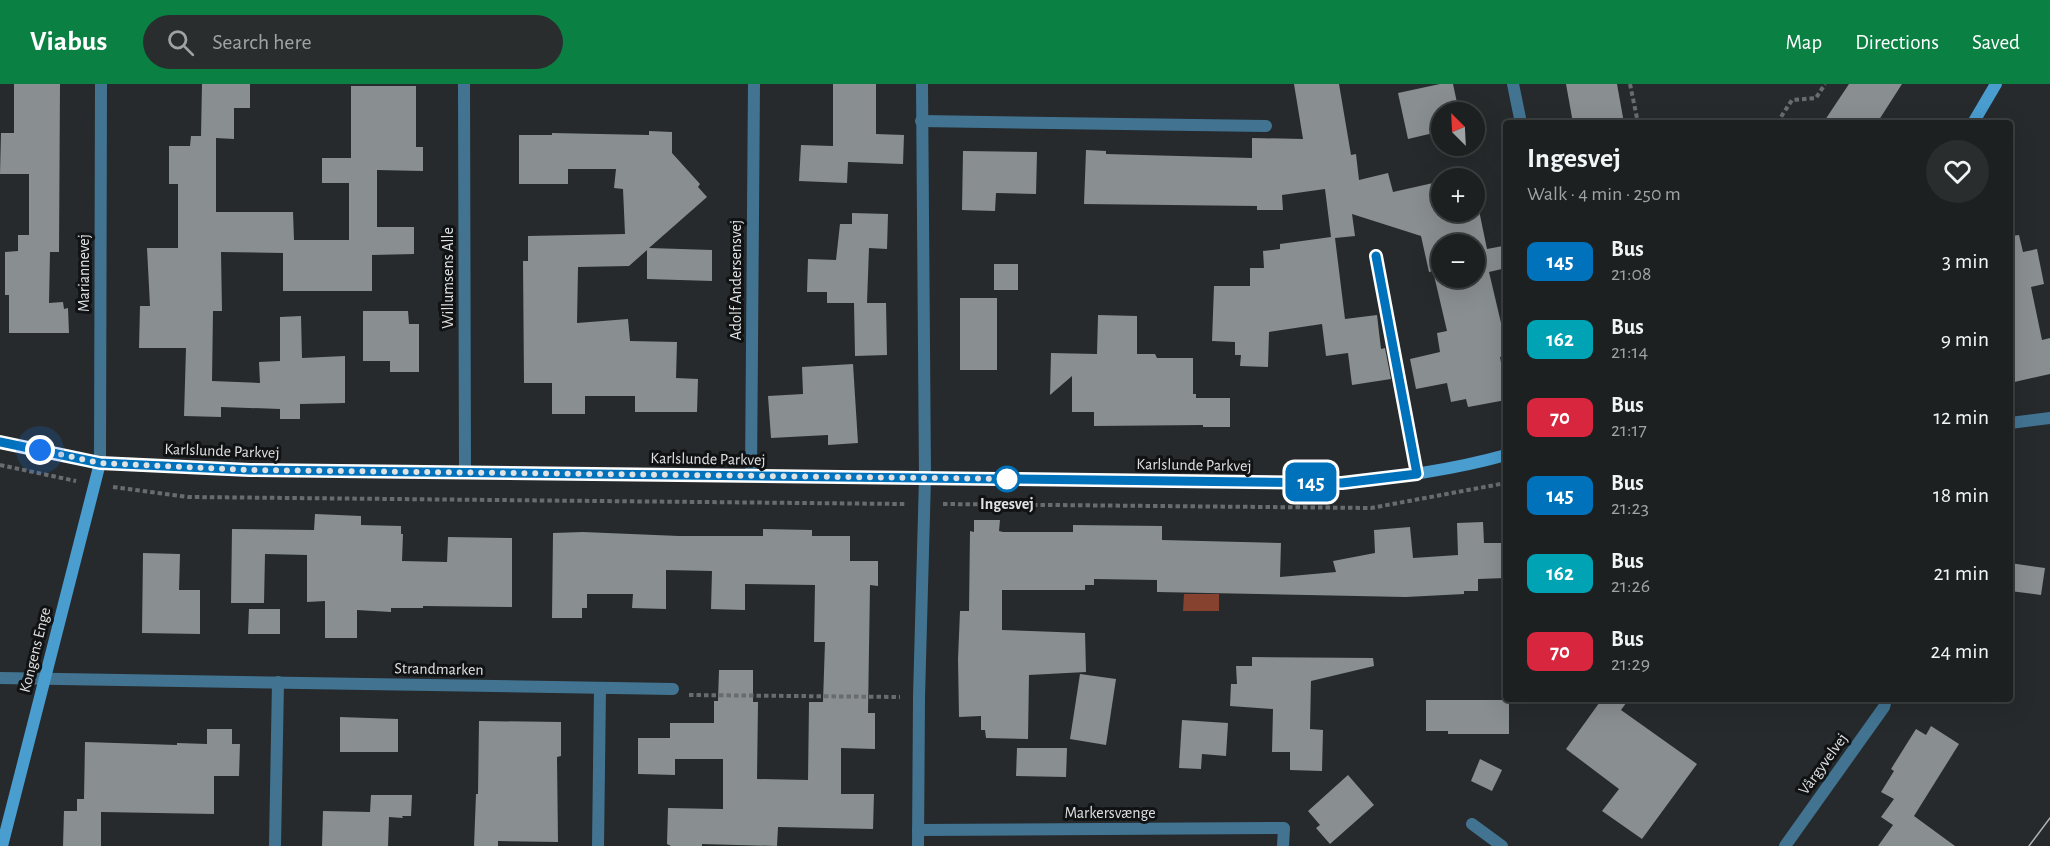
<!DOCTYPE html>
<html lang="en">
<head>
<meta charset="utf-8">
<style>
	body { margin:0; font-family:"Alegreya Sans",sans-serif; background:#292d2e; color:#f1f3f6; height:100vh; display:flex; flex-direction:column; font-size:22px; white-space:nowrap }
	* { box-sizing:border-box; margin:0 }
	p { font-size:20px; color:#a0a3a5 }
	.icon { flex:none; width:33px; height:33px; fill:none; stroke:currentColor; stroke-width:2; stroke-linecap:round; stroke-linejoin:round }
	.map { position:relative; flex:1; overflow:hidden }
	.sheet { position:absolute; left:1503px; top:36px; width:510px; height:582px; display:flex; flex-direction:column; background:#1c2021; border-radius:6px; box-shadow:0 6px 24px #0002,0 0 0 2px #3a3e3f }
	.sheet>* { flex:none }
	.badge { padding:0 12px; border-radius:9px; font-size:21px; line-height:39px }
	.needle { width:39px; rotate:336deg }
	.fabs { position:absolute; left:1431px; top:18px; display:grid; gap:12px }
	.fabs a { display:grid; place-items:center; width:54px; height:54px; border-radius:50%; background:#1c2021; box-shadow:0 6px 24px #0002,0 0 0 2px #3a3e3f; font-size:30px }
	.you { position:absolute; width:30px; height:30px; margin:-15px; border:4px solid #fff; border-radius:50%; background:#1a73e8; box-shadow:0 0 0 9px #1a73e833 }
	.map>.badge { position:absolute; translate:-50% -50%; box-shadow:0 0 0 3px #fff }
	.round { display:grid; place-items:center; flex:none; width:63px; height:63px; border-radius:32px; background:#292d2e }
	.summary { display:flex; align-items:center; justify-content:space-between; height:102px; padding:0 24px }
	h1 { font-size:28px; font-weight:700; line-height:45px }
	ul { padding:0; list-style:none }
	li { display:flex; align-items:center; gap:18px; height:78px; padding:0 24px }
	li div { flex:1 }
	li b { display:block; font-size:22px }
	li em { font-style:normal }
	li .badge { min-width:66px; font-weight:700; text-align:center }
	header { display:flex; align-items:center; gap:36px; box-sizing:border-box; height:84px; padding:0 30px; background:#0b8043; color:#fff }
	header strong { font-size:28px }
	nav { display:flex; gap:33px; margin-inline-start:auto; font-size:21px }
	.search { width:420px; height:54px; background:#292d2e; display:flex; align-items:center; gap:15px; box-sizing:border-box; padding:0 21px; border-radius:33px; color:#a0a3a5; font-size:22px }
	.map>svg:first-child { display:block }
</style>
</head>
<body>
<header>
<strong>Viabus</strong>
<div class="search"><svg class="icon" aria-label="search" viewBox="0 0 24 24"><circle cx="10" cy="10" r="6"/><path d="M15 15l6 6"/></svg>Search here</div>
<nav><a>Map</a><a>Directions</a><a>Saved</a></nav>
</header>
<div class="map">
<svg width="2050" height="762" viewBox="0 0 2050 762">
	<rect width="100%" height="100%" fill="#262a2c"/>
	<!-- water -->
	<polygon fill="#87412f" points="1184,510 1219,510 1219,527 1183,527"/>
	<!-- building -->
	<g fill="#898e91" fill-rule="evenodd">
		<polygon points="14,0 60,0 59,168 50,168 49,219 63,218 64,225 68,224 69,249 9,249 9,211 5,211 5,168 18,167 18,151 29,151 29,90 0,90 1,49 14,49"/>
		<polygon points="202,0 250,0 250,24 234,24 234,55 216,54 216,128 293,128 294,156 349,156 349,99 322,99 322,74 351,74 351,2 416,2 416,63 423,63 423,87 377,86 377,143 414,143 414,170 372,171 372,207 283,207 283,169 221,168 222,227 213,227 212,297 260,299 259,278 280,277 280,233 301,232 302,274 345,272 345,319 300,320 300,335 280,335 280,325 221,323 221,333 184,332 186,264 139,264 140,222 150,222 147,164 178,164 178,100 169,100 169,62 190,62 191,52 201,52"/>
		<polygon points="833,0 876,0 876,50 904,51 903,80 848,78 847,99 799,97 801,61 833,62"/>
		<path d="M1294,0H1339L1351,71L1356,70L1359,96L1388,89L1393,108L1442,97V128H1474L1475,107L1487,165L1503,162L1506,174V184L1489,188L1506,260V272L1500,273L1506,305V316L1468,323L1466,315L1451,318L1447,299L1416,305L1410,275L1440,268L1437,249L1447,247L1433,187L1429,188L1421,152L1352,130L1355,152L1335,154L1345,235L1377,231L1381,265L1385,264L1391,295L1352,301L1348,269L1326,272L1322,240L1269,248L1268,283L1240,282L1241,271H1235V258L1212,257L1214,202H1250V184H1264L1263,167L1280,165V160L1331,153L1325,105L1282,111L1283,126H1257V122L1084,120L1086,66L1106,67V70L1252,74V54L1303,55ZM1442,160H1474V194H1442Z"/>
		<polygon points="1440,0 1453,0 1459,28 1442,28 1442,47 1408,55 1398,9"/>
		<polygon points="1566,0 1617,0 1624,39 1573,39"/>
		<polygon points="1849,0 1902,0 1877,39 1823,39"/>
		<polygon points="649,47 672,48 672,69 700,100 698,103 707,113 649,164 712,166 712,197 647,195 647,166 629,182 578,183 577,239 628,235 630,257 677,258 676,294 698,295 697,328 635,328 635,312 585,312 585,330 552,330 552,299 524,299 523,177 528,177 528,152 625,150 623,105 614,104 616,85 568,85 568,100 519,100 519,51 552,51 552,49 649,51"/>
		<polygon points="963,67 1037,68 1036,110 996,109 995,127 962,126"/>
		<polygon points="852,129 888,130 887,165 869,164 867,219 886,219 887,271 855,272 854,219 856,219 827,219 827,208 807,208 808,175 836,176 840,140 852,140"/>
		<polygon points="2019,151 2023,168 2037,165 2044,200 2031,203 2042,256 2050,254 2050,290 2010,299 2010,152"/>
		<rect x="994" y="180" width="24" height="26"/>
		<rect x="960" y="214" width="37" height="72"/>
		<polygon points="363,227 408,227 409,240 419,240 419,288 390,288 390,277 363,277"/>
		<polygon points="1098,231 1137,232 1137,270 1155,270 1157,274 1193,274 1193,310 1196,310 1196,314 1230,314 1230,343 1203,343 1203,341 1094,342 1094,328 1072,328 1072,292 1050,311 1051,269 1097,270"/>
		<polygon points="853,280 858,359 828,361 828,351 771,354 768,312 803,310 802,283"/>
		<polygon points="315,430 361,432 361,441 401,442 401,450 403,450 402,477 447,478 448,453 512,454 512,523 423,522 423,524 391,524 391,528 357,526 357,554 325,554 325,517 307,518 307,471 265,470 264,519 231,519 232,445 314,446"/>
		<polygon points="974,436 1000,436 999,447 1003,448 1073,448 1073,441 1162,442 1162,456 1281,459 1280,493 1336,488 1333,477 1375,469 1374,446 1410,443 1413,474 1458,471 1457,439 1483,438 1484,459 1506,459 1506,494 1478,495 1478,507 1464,507 1464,510 1406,513 1157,508 1157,496 1094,495 1094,501 1085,501 1085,506 1002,506 1002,546 1085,549 1086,588 1029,591 1028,655 986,654 985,646 981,646 981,632 959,633 958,575 960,527 969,527 970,447 974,448"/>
		<polygon points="763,445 812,446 812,452 850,452 850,477 878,477 878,502 870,501 868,629 875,629 875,665 841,664 841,710 874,710 873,745 778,743 777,762 702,760 702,762 671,762 667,760 668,724 723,725 723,675 675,675 675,691 638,690 638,654 670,654 670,639 714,639 714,617 718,617 719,586 753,586 753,618 758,618 757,695 808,696 809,618 823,618 825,558 814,558 815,501 745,500 745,526 711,525 712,487 666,486 666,525 632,524 633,510 587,510 587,524 582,524 582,534 552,534 553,449 583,448 679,452 763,452"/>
		<polygon points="143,469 180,470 179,506 200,506 200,550 142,549"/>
		<polygon points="2010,479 2045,484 2041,511 2010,507"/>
		<polygon points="249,525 280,525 280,550 248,550"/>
		<polygon points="1252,573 1373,574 1374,582 1311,597 1310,645 1323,646 1322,687 1290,686 1290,668 1272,668 1273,625 1230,622 1231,600 1237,600 1236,582 1252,582"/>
		<polygon points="1080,590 1116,595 1106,661 1070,655"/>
		<polygon points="1602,615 1629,615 1621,626 1697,680 1642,755 1602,727 1619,705 1566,665"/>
		<polygon points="1426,616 1509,616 1509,650 1448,650 1448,647 1426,647"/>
		<polygon points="340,633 398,635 398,668 340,668"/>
		<polygon points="1182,636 1228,639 1226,672 1202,670 1201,685 1179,684"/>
		<polygon points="479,637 561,638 561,672 557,673 558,758 498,757 498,762 474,762 476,710 478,710"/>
		<polygon points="1931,642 1959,660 1914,732 1955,762 1878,762 1893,741 1881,733 1894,715 1881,708 1894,687 1891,685 1916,645 1926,651"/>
		<polygon points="207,645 232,645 232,660 240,660 239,692 214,692 214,730 101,728 101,762 63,762 64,727 77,727 77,715 84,715 85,658 177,661 177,659 207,660"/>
		<polygon points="1017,664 1067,664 1066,693 1016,692"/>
		<polygon points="1480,675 1502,686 1492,707 1471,697"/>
		<polygon points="1348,691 1374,721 1330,760 1316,744 1320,741 1308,727"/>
		<polygon points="371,711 412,711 411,732 402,732 403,734 389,733 388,762 322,762 323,727 370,728"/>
	</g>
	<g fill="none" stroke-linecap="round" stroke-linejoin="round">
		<!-- path -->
		<g stroke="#696c6e" stroke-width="4" stroke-dasharray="4.5 3" stroke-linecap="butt">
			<polyline points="1630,0 1638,39"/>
			<polyline points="1777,39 1792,16 1816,14 1825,0"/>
			<polyline points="0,381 76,397"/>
			<polyline points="113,403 188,413 905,420"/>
			<polyline points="943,420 1371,424 1506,399"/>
			<polyline points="689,611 900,613"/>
		</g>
		<!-- lane -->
		<polyline stroke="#427492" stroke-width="12" points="1376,173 1417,390"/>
		<!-- street -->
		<g stroke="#427492" stroke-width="12">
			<polyline points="464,0 465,388"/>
			<polyline points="1513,0 1521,39"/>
			<polyline points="921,37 1266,42"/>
			<polyline points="2010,339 2050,334"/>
			<polyline points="100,379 101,0"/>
			<polyline points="751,392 754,0"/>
			<polyline points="0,594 673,605"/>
			<polyline points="1472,740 1502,762"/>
			<polyline points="918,746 1284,744 1283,762"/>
			<polyline points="275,762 278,598"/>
			<polyline points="598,762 600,604"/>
			<polyline points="918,762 919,613 925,394 922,0"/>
			<polyline points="1785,762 1884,623 1886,615"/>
		</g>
		<!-- secondary -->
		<g stroke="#499dcf" stroke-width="12">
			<polyline points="1973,39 1996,0"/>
			<path d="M0,358L100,379L250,386L1342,399C1398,393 1452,386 1506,371"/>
			<polyline points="2,762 100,379"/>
		</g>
		<!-- tram -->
		<polyline stroke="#afb2b4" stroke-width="1.5" points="2029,762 2050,734"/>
	</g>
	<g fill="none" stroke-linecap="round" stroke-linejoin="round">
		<defs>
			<polyline id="line" points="0,358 100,379 250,386 1342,399 1417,390 1376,172"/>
		</defs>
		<!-- line casing -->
		<use href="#line" stroke="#fff" stroke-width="14"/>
		<!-- line -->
		<use href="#line" stroke="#0072bc" stroke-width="9"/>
		<!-- walk -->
		<polyline stroke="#dfe1e3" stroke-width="6" stroke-dasharray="0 10.8" points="40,366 100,379 250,386 1018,395 1007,395"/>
	</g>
	<!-- markers -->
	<circle fill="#fff" stroke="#0072bc" stroke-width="3" cx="1007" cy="395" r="12"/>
	<g text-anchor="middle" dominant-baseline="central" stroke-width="6" stroke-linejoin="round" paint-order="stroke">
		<!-- street labels -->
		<g font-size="16" fill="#dfe1e3" stroke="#101213">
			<text transform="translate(84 189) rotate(-90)">Mariannevej</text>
			<text transform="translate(448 194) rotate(-90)">Willumsens Alle</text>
			<text transform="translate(736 196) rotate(-90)">Adolf Andersensvej</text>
			<text transform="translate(222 367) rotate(2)">Karlslunde Parkvej</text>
			<text transform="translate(708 375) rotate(1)">Karlslunde Parkvej</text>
			<text transform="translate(1194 381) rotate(1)">Karlslunde Parkvej</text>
			<text transform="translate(35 566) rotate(-76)">Kongens Enge</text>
			<text transform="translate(439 585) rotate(1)">Strandmarken</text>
			<text transform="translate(1823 680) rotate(-54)">Vårgyvelvej</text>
			<text x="1110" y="729">Markersvænge</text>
		</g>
		<!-- stop labels -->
		<g font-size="16" font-weight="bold" fill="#dfe1e3" stroke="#101213">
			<text x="1007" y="420">Ingesvej</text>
		</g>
	</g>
</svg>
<div class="fabs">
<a><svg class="needle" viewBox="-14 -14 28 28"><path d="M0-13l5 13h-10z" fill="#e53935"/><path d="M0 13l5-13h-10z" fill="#a0a3a5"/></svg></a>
<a>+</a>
<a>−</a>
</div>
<div class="you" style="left:40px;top:366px"></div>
<b class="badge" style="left:1311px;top:398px;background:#0072bc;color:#fff">145</b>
<section class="sheet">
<div class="summary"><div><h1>Ingesvej</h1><p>Walk · 4 min · 250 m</p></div><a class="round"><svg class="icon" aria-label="heart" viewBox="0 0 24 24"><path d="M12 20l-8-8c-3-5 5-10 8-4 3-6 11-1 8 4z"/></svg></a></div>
<ul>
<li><span class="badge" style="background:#0072bc;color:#fff">145</span><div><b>Bus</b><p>21:08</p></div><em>3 min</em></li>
<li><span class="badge" style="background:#00a3b4;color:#fff">162</span><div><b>Bus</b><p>21:14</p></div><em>9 min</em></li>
<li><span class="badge" style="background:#d7263d;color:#fff">70</span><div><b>Bus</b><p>21:17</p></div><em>12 min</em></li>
<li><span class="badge" style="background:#0072bc;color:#fff">145</span><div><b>Bus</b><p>21:23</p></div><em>18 min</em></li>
<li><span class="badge" style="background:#00a3b4;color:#fff">162</span><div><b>Bus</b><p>21:26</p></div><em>21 min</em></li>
<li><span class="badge" style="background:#d7263d;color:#fff">70</span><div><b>Bus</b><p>21:29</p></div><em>24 min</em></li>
</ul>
</section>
</div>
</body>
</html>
